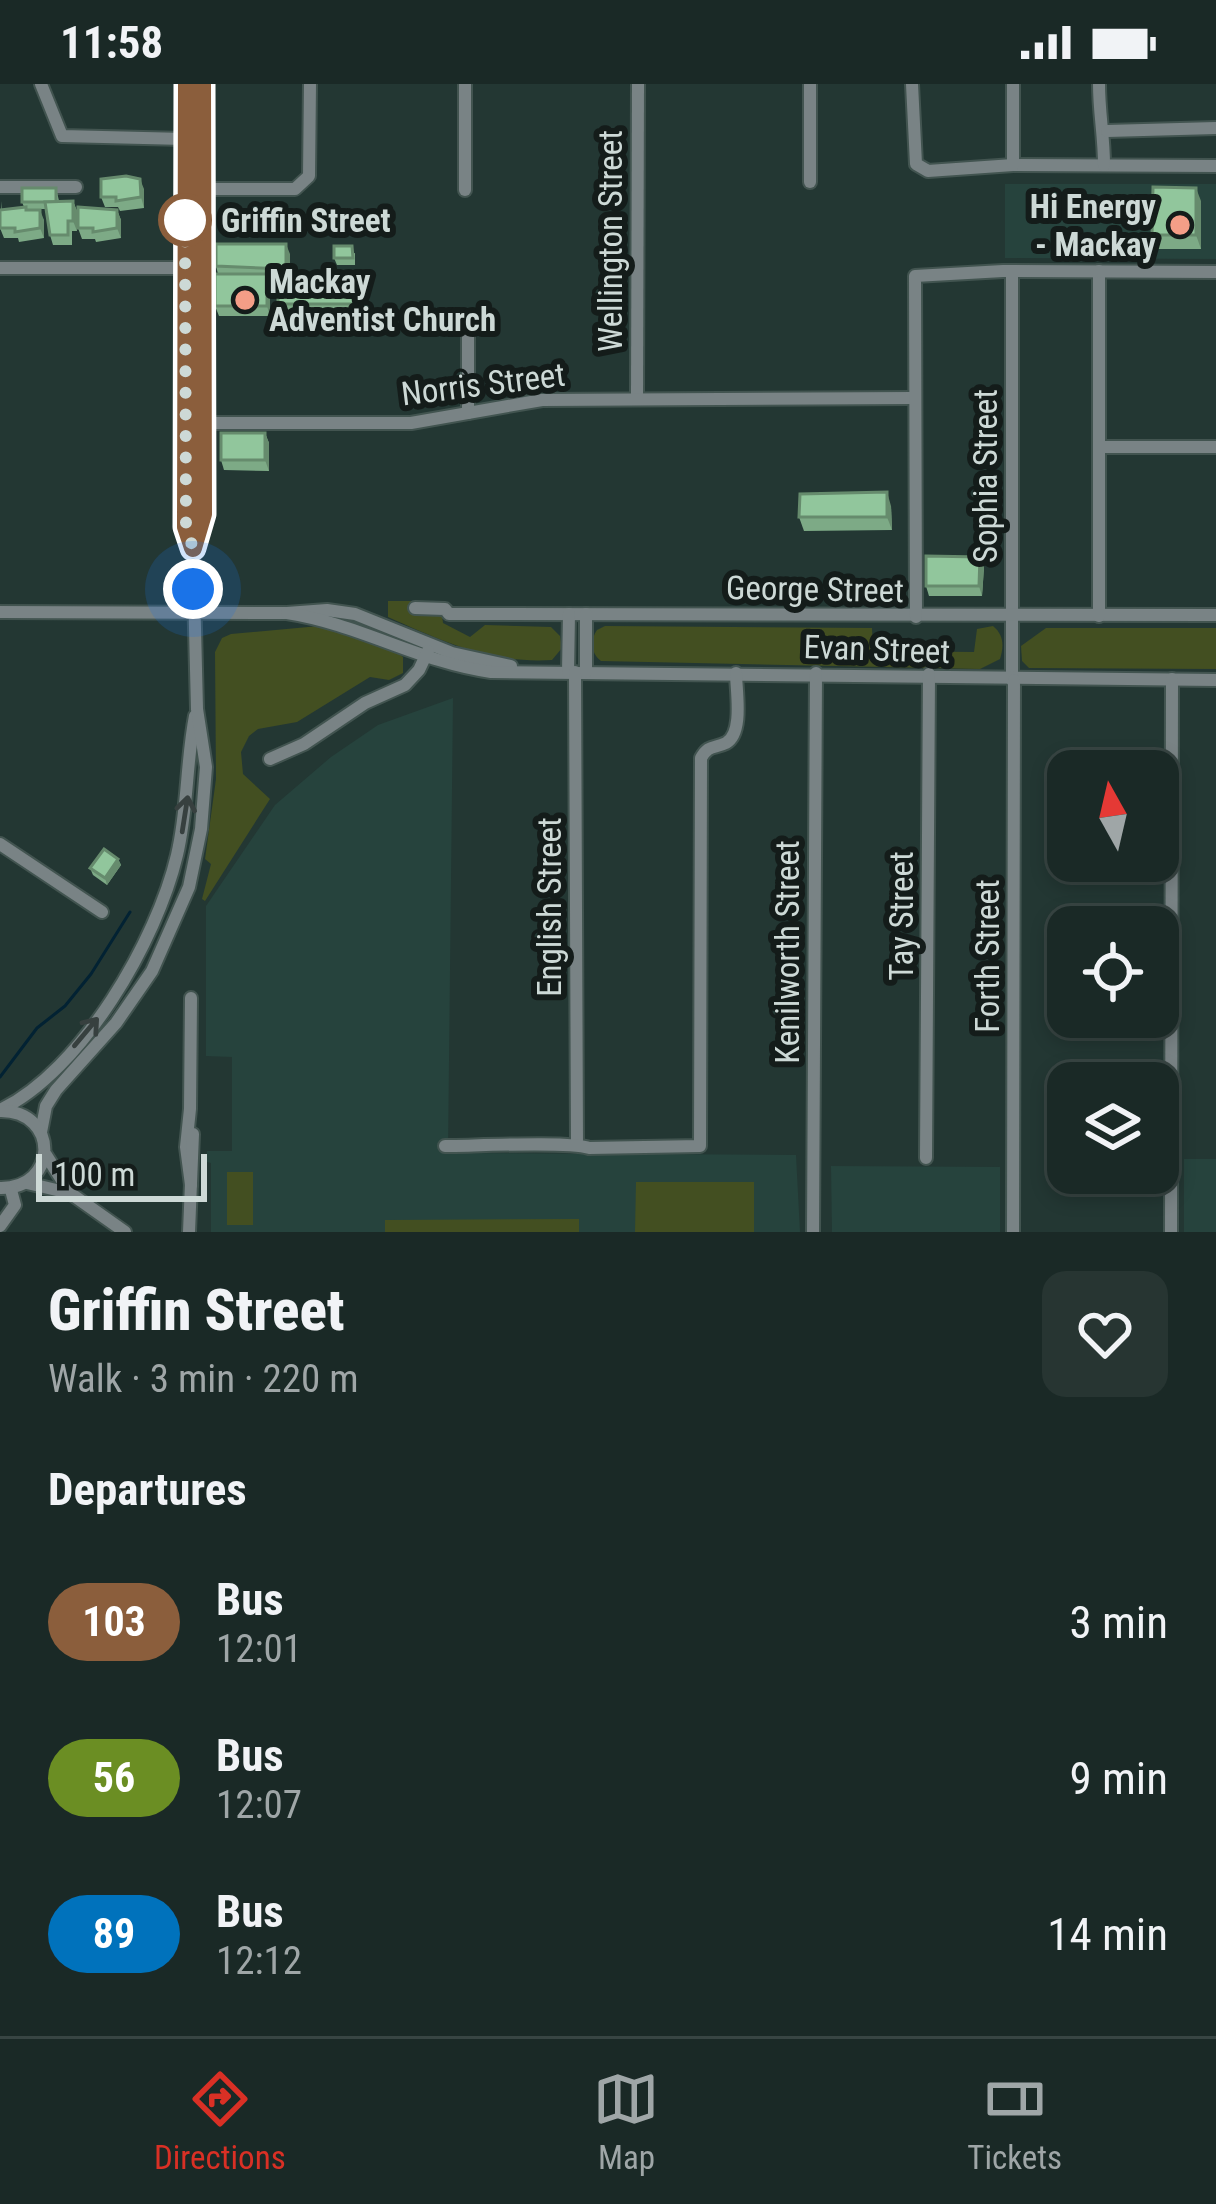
<!DOCTYPE html>
<html lang="en">
<head>
<meta charset="utf-8">
<style>
	body { margin:0; font-family:"Roboto Condensed",sans-serif; background:#273532; color:#f1f3f6; height:100vh; display:flex; flex-direction:column; font-size:45px; white-space:nowrap }
	* { box-sizing:border-box; margin:0 }
	p { font-size:39px; color:#9fa6a7 }
	.icon { flex:none; width:66px; height:66px; fill:none; stroke:currentColor; stroke-width:2; stroke-linecap:round; stroke-linejoin:round }
	.map { position:relative; height:1148px; overflow:hidden }
	.details { display:flex; flex-direction:column; background:#1a2926; flex:1 }
	.details>* { flex:none }
	.badge { padding:0 24px; border-radius:39px; font-size:42px; line-height:78px }
	.needle { width:78px; rotate:352deg }
	.buttons { position:absolute; left:1047px; top:666px; display:grid; gap:24px }
	.buttons a { display:grid; place-items:center; width:132px; height:132px; border-radius:24px; background:#1a2926; box-shadow:0 6px 18px #0003,0 0 0 3px #384543; font-size:60px }
	.scale { position:absolute; left:36px; bottom:30px; width:171px; box-sizing:border-box; padding-left:12px; border:6px solid #cdd9d6; border-top:0; font-size:33px; line-height:42px; white-space:nowrap; color:#cdd9d6; -webkit-text-stroke:9px #141c1a; paint-order:stroke }
	.you { position:absolute; width:60px; height:60px; margin:-30px; border:9px solid #fff; border-radius:50%; background:#1a73e8; box-shadow:0 0 0 18px #1a73e833 }
	.map>.badge { position:absolute; translate:-50% -50%; box-shadow:0 0 0 6px #fff }
	h2 { padding:0 48px; font-size:45px; line-height:108px }
	.round { display:grid; place-items:center; flex:none; width:126px; height:126px; border-radius:24px; background:#273532 }
	.headline { display:flex; align-items:center; justify-content:space-between; height:204px; padding:0 48px }
	h1 { font-size:57px; font-weight:800; line-height:90px }
	ul { padding:0; list-style:none }
	li { display:flex; align-items:center; gap:36px; height:156px; padding:0 48px }
	li div { flex:1 }
	li b { display:block; font-size:45px }
	li em { font-style:normal }
	li .badge { min-width:132px; font-weight:700; text-align:center }
	.status { display:flex; justify-content:space-between; align-items:center; height:84px; padding:0 60px; background:#1a2926; direction:ltr }
	.status svg { height:33px; fill:currentColor }
	.tab-bar { display:flex; justify-content:space-around; align-items:center; height:168px; border-top:3px solid #384543; background:#1a2926; font-size:33px; color:#9fa6a7 }
	.tab-bar a { display:grid; justify-items:center; gap:6px }
	.tab-bar .on { color:#d93025 }
	.map>svg:first-child { display:block }
</style>
</head>
<body>
<div class="status"><b>11:58</b><svg viewBox="0 0 49 12"><path d="M0 12V9h3v3zM5 12V6h3v6zM10 12V3h3v9zM15 12V0h3v12zM26 1h20v11H26zM47 4h2v5h-2z"/></svg></div>
<div class="map">
<svg width="1216" height="1148" viewBox="0 0 1216 1148">
	<rect width="100%" height="100%" fill="#233733"/>
	<!-- built -->
	<g fill="#26433d">
		<polygon points="1005,100 1216,100 1216,175 1005,174"/>
		<polygon points="453,614 448,1069 796,1071 800,1148 211,1148 211,1079 207,1078 207,1067 232,1067 232,973 206,972 206,822 275,721 331,673 378,641"/>
		<rect x="1184" y="1075" width="32" height="73"/>
		<polygon points="831,1082 1000,1083 1000,1148 832,1148"/>
	</g>
	<!-- green -->
	<g fill="#434f21">
		<path d="M388,517H414L415,529L442,530L443,539L470,553L485,541L551,543L560,552L562,564L552,576C491,580 442,557 388,533Z"/>
		<polygon points="319,542 395,567 403,573 403,589 389,596 370,593 297,638 258,645 249,652 241,668 243,690 270,715 205,817 202,815 211,780 205,775 216,695 215,568 222,554 231,550"/>
		<path d="M605,542L872,544L873,567L974,568L977,545L993,542C1004,551 1004,562 1000,575L980,585L601,577C591,570 590,556 597,546Z"/>
		<polygon points="1046,544 1216,544 1216,585 1029,584 1022,577 1021,562"/>
		<rect x="227" y="1088" width="26" height="53"/>
		<polygon points="636,1098 754,1098 754,1148 635,1148"/>
		<polygon points="579,1135 579,1148 385,1148 385,1136"/>
	</g>
	<g fill="none" stroke-linecap="round" stroke-linejoin="round">
		<!-- stream -->
		<polyline stroke="#022233" stroke-width="3" points="0,993 37,944 65,922 91,890 130,828"/>
		<defs>
			<g id="minor">
				<polyline points="41,0 62,52 185,55"/>
				<polyline points="810,0 810,98"/>
				<polyline points="912,0 916,80 928,87 1013,81 1216,82"/>
				<polyline points="1013,0 1013,81"/>
				<path d="M1099,0C1099,30 1104,51 1104,81"/>
				<polyline points="1107,47 1216,44"/>
				<polyline points="0,103 76,103"/>
				<polyline points="203,105 295,105 309,92 310,0"/>
				<polyline points="465,106 465,0"/>
				<polyline points="0,184 191,184"/>
				<polyline points="1012,187 1012,596"/>
				<polyline points="468,246 468,329"/>
				<polyline points="637,314 638,0"/>
				<polyline points="186,339 411,339 542,316 913,314"/>
				<polyline points="1099,363 1216,363"/>
				<polyline points="193,463 203,430 202,0"/>
				<polyline points="415,524 445,525 449,530 1216,531"/>
				<polyline points="0,528 287,529 327,526 355,530 452,569 511,582"/>
				<path d="M287,529C359,540 419,578 491,588L1216,596"/>
				<polyline points="1099,532 1099,187"/>
				<polyline points="916,533 915,192 1003,187 1216,188"/>
				<polyline points="568,588 569,530"/>
				<polyline points="575,588 577,1059"/>
				<polyline points="586,588 586,530"/>
				<polyline points="270,675 304,660 365,619 405,601 419,586 428,567"/>
				<polyline points="0,760 102,828"/>
				<polyline points="191,914 190,1025 186,1063 191,1101"/>
				<path d="M0,1026C82,987 157,856 177,771C188,725 186,679 195,632"/>
				<polyline points="41,1048 46,1022 56,1006 116,939 152,887 189,803 201,745 206,683 197,625 193,464 186,443 187,0"/>
				<path d="M445,1062C471,1062 572,1057 589,1064L700,1062L701,674C709,660 714,665 726,659C744,649 736,606 736,589"/>
				<polyline points="46,1071 70,1109 125,1148"/>
				<polyline points="926,1074 929,590"/>
				<polyline points="27,1099 69,1109"/>
				<path d="M0,1104C59,1105 59,1027 1,1027"/>
				<polyline points="0,1142 15,1121 11,1106"/>
				<polyline points="189,1148 193,1050"/>
				<polyline points="813,1148 816,589"/>
				<polyline points="1013,1148 1014,596"/>
				<polyline points="1171,1148 1172,595"/>
			</g>
		</defs>
		<!-- minor casing -->
		<use href="#minor" stroke="#425450" stroke-width="16"/>
		<!-- minor -->
		<use href="#minor" stroke="#798385" stroke-width="12"/>
	</g>
	<!-- wall -->
	<g fill="#7daa86">
		<polygon points="56,104 59,117 73,117 77,127 77,147 72,147 72,161 53,161 50,151 46,125 27,125 44,136 44,154 19,158 18,154 4,154 0,144 2,117 2,126 24,123 22,118"/>
		<polygon points="144,105 144,124 120,127 118,123 105,123 101,113"/>
		<polygon points="1201,117 1201,165 1157,165 1152,151"/>
		<polygon points="117,126 121,136 121,154 96,158 95,155 82,155 78,144"/>
		<polygon points="355,169 355,181 337,181 334,174"/>
		<polygon points="290,170 290,195 268,194 270,200 270,232 219,232 215,222 218,190 216,182"/>
		<polygon points="302,196 304,201 357,211 358,230 281,231 278,220 284,211"/>
		<polygon points="265,349 269,359 269,387 224,386 221,376"/>
		<polygon points="891,422 892,446 804,447 799,433"/>
		<polygon points="984,483 982,512 929,512 926,502"/>
		<polygon points="118,775 121,781 107,801 93,791 90,784"/>
	</g>
	<!-- shaded-wall -->
	<g fill="#668b6d">
		<polygon points="140,95 144,105 144,124 141,113"/>
		<polygon points="1196,104 1201,117 1201,165 1196,151"/>
		<polygon points="73,117 77,127 77,147 73,137"/>
		<polygon points="40,126 44,136 44,154 40,144"/>
		<polygon points="117,126 121,136 121,154 117,144"/>
		<polygon points="286,160 290,170 290,195 286,185"/>
		<polygon points="267,190 270,200 270,232 267,222"/>
		<polygon points="354,200 357,211 358,230 354,220"/>
		<polygon points="265,349 269,359 269,387 265,376"/>
		<polygon points="887,408 891,422 892,446 887,433"/>
		<polygon points="980,473 984,483 982,512 979,502"/>
		<polygon points="118,775 121,781 107,801 105,794"/>
	</g>
	<!-- building -->
	<g fill="#91c69c" stroke="#668b6d" stroke-width="3">
		<polygon points="126,92 140,95 141,113 116,117 116,113 101,113 101,95"/>
		<polygon points="1153,103 1196,104 1196,151 1152,151"/>
		<rect x="22" y="104" width="34" height="14"/>
		<polygon points="73,117 73,137 68,137 68,151 50,151 45,118"/>
		<polygon points="26,123 26,126 40,126 40,144 15,148 15,144 0,144 0,126"/>
		<polygon points="78,123 117,126 117,144 93,148 93,144 78,144"/>
		<polygon points="216,160 286,160 286,185 216,182"/>
		<polygon points="334,162 352,162 353,174 334,174"/>
		<rect x="215" y="190" width="52" height="32"/>
		<polygon points="284,196 302,196 302,201 354,200 354,220 278,220 278,211 284,211"/>
		<rect x="221" y="349" width="44" height="27"/>
		<polygon points="887,408 887,433 799,433 800,410"/>
		<polygon points="926,472 980,473 979,502 926,502"/>
		<polygon points="104,765 118,775 105,794 90,784"/>
	</g>
	<!-- one-way arrows -->
	<defs><path id="oneway-shaft" d="M-6 0H5M1.5-3L5.5 0L1.5 3" fill="none" stroke-width="1.6" stroke-linecap="round" stroke-linejoin="round" transform="scale(3)"/></defs>
	<g stroke="#37403f">
		<use href="#oneway-shaft" transform="translate(185 730) rotate(-81)"/>
		<use href="#oneway-shaft" transform="translate(86 948) rotate(-50)"/>
	</g>
	<g fill="none" stroke-linecap="round" stroke-linejoin="round">
		<defs>
			<polyline id="line" points="187,0 186,443 193,464 203,430 202,0"/>
		</defs>
		<!-- line casing -->
		<use href="#line" stroke="#fff" stroke-width="27"/>
		<!-- line -->
		<use href="#line" stroke="#8b5e3c" stroke-width="18"/>
		<!-- walk -->
		<polyline stroke="#cdd9d6" stroke-width="12" stroke-dasharray="0 21.6" points="185,136 186,443 193,464 193,505"/>
	</g>
	<!-- markers -->
	<circle fill="#fff" stroke="#8b5e3c" stroke-width="6" cx="185" cy="136" r="24"/>
	<g fill="#f49e87" stroke="#141c1a" stroke-width="4.5">
		<circle cx="1180" cy="141" r="12"/>
		<circle cx="245" cy="216" r="12"/>
	</g>
	<g text-anchor="middle" dominant-baseline="central" stroke-width="12" stroke-linejoin="round" paint-order="stroke">
		<!-- poi labels -->
		<g font-size="33" font-weight="bold" fill="#cdd9d6" stroke="#141c1a" text-anchor="end">
			<text x="1156" y="122">Hi Energy<tspan x="1156" dy="38">- Mackay</tspan></text>
			<text x="269" y="197" text-anchor="start">Mackay<tspan x="269" dy="38">Adventist Church</tspan></text>
		</g>
		<!-- stop labels -->
		<g font-size="33" font-weight="bold" fill="#cdd9d6" stroke="#141c1a" text-anchor="start">
			<text x="221" y="136">Griffin Street</text>
		</g>
		<!-- street labels -->
		<g font-size="33" fill="#cdd9d6" stroke="#141c1a">
			<text transform="translate(610 157) rotate(-90)">Wellington Street</text>
			<text transform="translate(483 300) rotate(-7)">Norris Street</text>
			<text transform="translate(985 392) rotate(-90)">Sophia Street</text>
			<text transform="translate(815 505) rotate(1)">George Street</text>
			<text transform="translate(877 565) rotate(2)">Evan Street</text>
			<text transform="translate(549 823) rotate(-90)">English Street</text>
			<text transform="translate(901 832) rotate(-90)">Tay Street</text>
			<text transform="translate(787 868) rotate(-90)">Kenilworth Street</text>
			<text transform="translate(987 872) rotate(-90)">Forth Street</text>
		</g>
	</g>
</svg>
<div class="buttons">
<a><svg class="needle" viewBox="-14 -14 28 28"><path d="M0-13l5 13h-10z" fill="#e53935"/><path d="M0 13l5-13h-10z" fill="#9fa6a7"/></svg></a>
<a><svg class="icon" aria-label="locate" viewBox="0 0 24 24"><circle cx="12" cy="12" r="6"/><path d="M12 2v4M12 18v4M2 12h4M18 12h4"/></svg></a>
<a><svg class="icon" aria-label="layers" viewBox="0 0 24 24"><path d="M12 4l9 5-9 5-9-5zM3 14l9 5 9-5"/></svg></a>
</div>
<div class="scale">100 m</div>
<div class="you" style="left:193px;top:505px"></div>
</div>
<section class="details">
<div class="headline"><div><h1>Griffin Street</h1><p>Walk · 3 min · 220 m</p></div><a class="round"><svg class="icon" aria-label="heart" viewBox="0 0 24 24"><path d="M12 20l-8-8c-3-5 5-10 8-4 3-6 11-1 8 4z"/></svg></a></div>
<h2>Departures</h2>
<ul>
<li><span class="badge" style="background:#8b5e3c;color:#fff">103</span><div><b>Bus</b><p>12:01</p></div><em>3 min</em></li>
<li><span class="badge" style="background:#6b8e23;color:#fff">56</span><div><b>Bus</b><p>12:07</p></div><em>9 min</em></li>
<li><span class="badge" style="background:#0072bc;color:#fff">89</span><div><b>Bus</b><p>12:12</p></div><em>14 min</em></li>
</ul>
</section>
<nav class="tab-bar">
<a class="on"><svg class="icon" aria-label="directions" viewBox="0 0 24 24"><path d="M12 3l9 9-9 9-9-9zM9 14v-3h6M13 9l2 2-2 2"/></svg>Directions</a>
<a><svg class="icon" aria-label="map" viewBox="0 0 24 24"><path d="M3 6l6-2 6 2 6-2v14l-6 2-6-2-6 2zM9 4v14M15 6v14"/></svg>Map</a>
<a><svg class="icon" aria-label="tickets" viewBox="0 0 24 24"><path d="M3 7h18v10H3zM15 7v10"/></svg>Tickets</a>
</nav>
</body>
</html>
